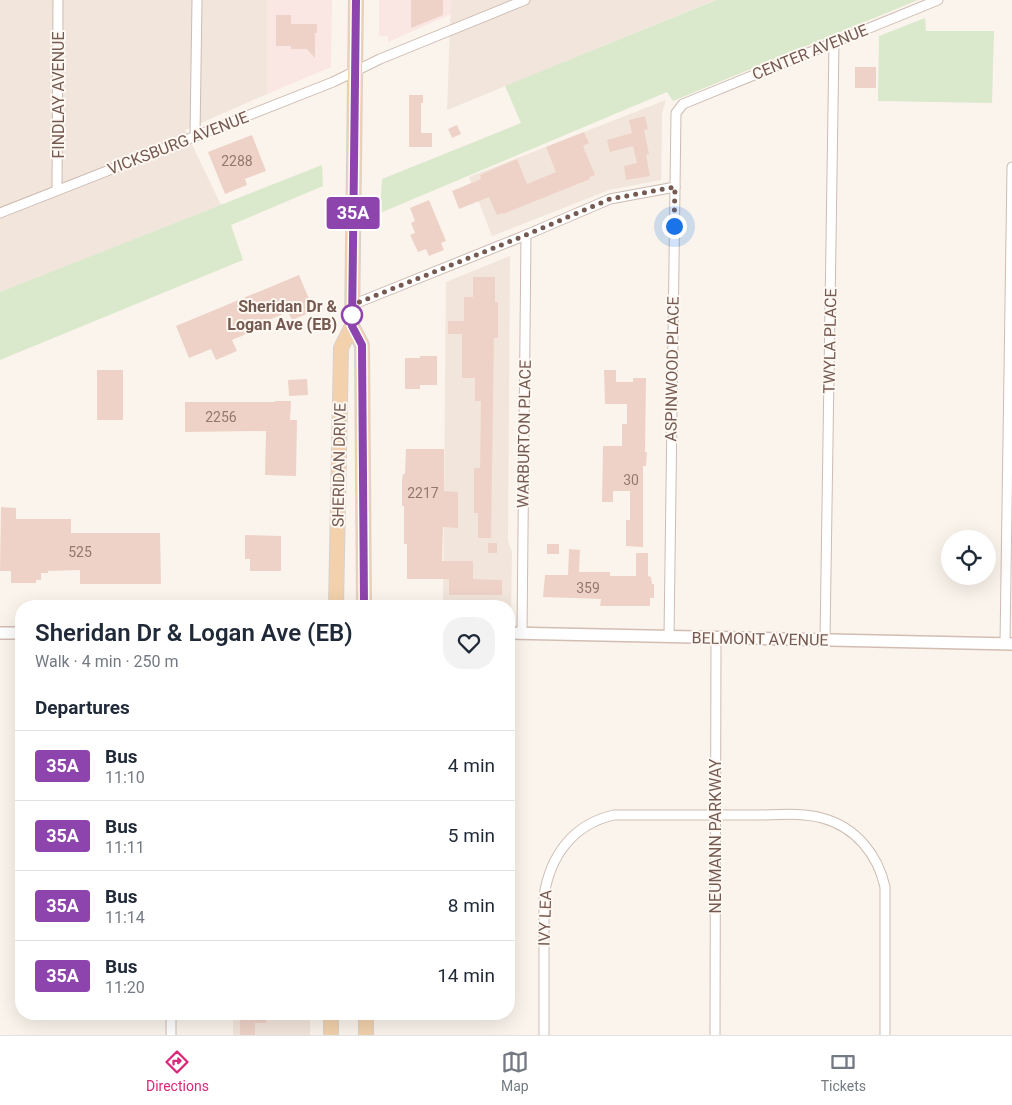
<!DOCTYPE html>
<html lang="en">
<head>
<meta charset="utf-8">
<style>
	body { margin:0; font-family:Roboto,sans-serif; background:#f2f2f3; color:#1f2937; height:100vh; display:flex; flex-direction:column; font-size:19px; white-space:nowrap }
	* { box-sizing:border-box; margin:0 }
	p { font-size:16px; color:#747a83 }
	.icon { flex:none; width:28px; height:28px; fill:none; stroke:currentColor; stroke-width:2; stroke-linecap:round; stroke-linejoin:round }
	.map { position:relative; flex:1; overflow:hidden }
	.side { position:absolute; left:15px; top:600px; width:500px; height:420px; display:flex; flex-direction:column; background:#fff; border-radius:20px; box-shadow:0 5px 20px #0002 }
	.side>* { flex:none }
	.badge { padding:0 10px; border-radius:4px; font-size:18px; line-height:32px }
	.buttons { position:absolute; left:941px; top:530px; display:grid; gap:10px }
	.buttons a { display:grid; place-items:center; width:55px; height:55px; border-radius:50%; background:#fff; box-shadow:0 5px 20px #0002; font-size:25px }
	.you { position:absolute; width:25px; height:25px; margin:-12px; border:4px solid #fff; border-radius:50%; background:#1a73e8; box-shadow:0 0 0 8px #1a73e833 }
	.map>.badge { position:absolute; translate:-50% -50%; box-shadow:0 0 0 2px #fff }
	h2 { padding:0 20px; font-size:19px; line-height:45px }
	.round { display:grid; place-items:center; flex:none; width:52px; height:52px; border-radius:20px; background:#f2f2f3 }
	.headline { display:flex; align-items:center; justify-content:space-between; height:85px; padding:0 20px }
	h1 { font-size:24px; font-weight:600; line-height:38px }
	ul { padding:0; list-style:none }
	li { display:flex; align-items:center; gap:15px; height:70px; padding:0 20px; border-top:1px solid #e0e1e3 }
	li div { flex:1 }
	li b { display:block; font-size:19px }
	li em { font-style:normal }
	li .badge { min-width:55px; font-weight:700; text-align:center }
	.menu { display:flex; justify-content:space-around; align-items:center; height:70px; border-top:1px solid #e0e1e3; background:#fff; font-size:14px; color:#747a83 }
	.menu a { display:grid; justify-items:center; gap:2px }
	.menu .selected { color:#db2777 }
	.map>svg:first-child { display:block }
</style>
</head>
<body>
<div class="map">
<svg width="1012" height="1035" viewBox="0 0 1012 1035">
	<rect width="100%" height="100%" fill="#fbf4ec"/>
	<!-- residential -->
	<g fill="#f2e5db">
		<polygon points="0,0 267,0 267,94 185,130 221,205 0,292"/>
		<polygon points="451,0 715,0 447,110"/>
		<polygon points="666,100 662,113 662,126 661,180 609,190 492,236 469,177"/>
		<polygon points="510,256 508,541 512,552 511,615 509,618 509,606 443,606 446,282"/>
		<rect x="233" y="1014" width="77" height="21"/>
	</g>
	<!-- commercial -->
	<g fill="#fae6e2">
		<polygon points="267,0 332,0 331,67 267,94"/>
		<polygon points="379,0 451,0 451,14 388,42 388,36 379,36"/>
	</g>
	<!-- green -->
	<g fill="#dae8cb">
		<polygon points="716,0 918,0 673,101 667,92 380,213 382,179 521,123 505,86"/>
		<polygon points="925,18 926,31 994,31 992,103 878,101 879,36"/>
		<polygon points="322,165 323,186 231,225 243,260 0,360 0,292"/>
	</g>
	<!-- building -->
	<g fill="#eed2c7">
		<polygon points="411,0 443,0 443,15 411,28"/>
		<polygon points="276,15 291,15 291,24 317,24 317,33 315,33 315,58 307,49 291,49 291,46 276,46"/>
		<rect x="855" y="67" width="21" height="21"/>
		<polygon points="409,95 423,95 423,103 421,103 421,133 432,133 432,147 409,147"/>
		<polygon points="645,116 648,129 644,130 649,154 646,155 650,176 626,180 624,166 637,163 633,146 610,152 607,140 632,133 629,120"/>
		<polygon points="457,125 461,134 452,138 448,129"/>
		<polygon points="584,132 589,143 583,146 595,175 589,177 590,179 503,214 502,213 497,215 489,197 459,209 452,191 481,179 480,175 517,159 527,184 556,172 546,147"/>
		<polygon points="252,135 266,171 245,179 247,185 225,194 208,152"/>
		<polygon points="429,200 446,241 441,243 444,250 429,256 426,249 418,252 410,235 415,233 411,223 415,221 410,208"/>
		<polygon points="299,275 314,311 292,320 288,312 264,322 266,326 232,340 237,351 216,360 211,349 189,358 176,326"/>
		<polygon points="473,277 495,277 495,302 498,302 498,338 494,338 491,538 478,538 478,513 474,513 474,468 480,468 481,401 475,401 475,378 462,378 462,334 448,334 448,321 464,321 464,297 473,297"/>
		<polygon points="420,356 437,356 437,385 420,385 420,389 405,389 405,358 420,358"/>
		<rect x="97" y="370" width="26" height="50"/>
		<polygon points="604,370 616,370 616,382 633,382 633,378 646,378 645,452 647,452 646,466 643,466 643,547 626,546 626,520 630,520 630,491 613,491 613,502 602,502 603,446 622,446 622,424 627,424 627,404 605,404"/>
		<polygon points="307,379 308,395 289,396 288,380"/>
		<polygon points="275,401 291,401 290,420 297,420 296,476 265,475 266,431 185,432 185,402 275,402"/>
		<polygon points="406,449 444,449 444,491 458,492 458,528 443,527 442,561 473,561 473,579 502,580 502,595 449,595 449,579 407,579 407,544 404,544 404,506 402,506 402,480 403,474 405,474"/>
		<polygon points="1,507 16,508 16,519 71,519 71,533 160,533 161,584 80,584 80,570 48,571 48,573 41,573 41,580 36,580 36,583 11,583 11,571 0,571"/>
		<polygon points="245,535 281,536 281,571 250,571 250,559 245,559"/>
		<rect x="488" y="543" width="9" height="10"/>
		<rect x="547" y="544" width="12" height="10"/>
		<polygon points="569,549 580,550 579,572 610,572 610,576 636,576 636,553 648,553 648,576 651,577 652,584 654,584 654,598 650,598 650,606 600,606 601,599 543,597 545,575 568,575"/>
		<polygon points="240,1014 266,1014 266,1023 255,1023 255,1035 240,1035"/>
	</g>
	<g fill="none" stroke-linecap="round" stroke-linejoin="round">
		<defs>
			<g id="street">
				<polyline points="195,135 197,0"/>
				<polyline points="57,190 58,0"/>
				<polyline points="0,213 333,82 380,59 525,0"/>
				<polyline points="352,305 526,235 610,199 675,187"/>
				<polyline points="522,633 526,235"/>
				<polyline points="669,637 676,113 683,104 938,0"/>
				<polyline points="825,640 834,42"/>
				<polyline points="1005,643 1012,167"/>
				<polyline points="171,1014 171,1035"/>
				<path d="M544,1035V896C550,856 573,824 614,815C660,815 707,815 754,815C776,815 801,812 822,818C856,827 878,855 885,887V1035"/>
				<polyline points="715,1035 716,638"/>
			</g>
			<g id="secondary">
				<polyline points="0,633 21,633"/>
				<polyline points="509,633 1012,644"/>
			</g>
			<g id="primary">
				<polyline points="352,326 362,345 364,606"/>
				<polyline points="336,606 341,348 352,326 356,0"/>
				<polyline points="331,1014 331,1035"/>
				<polyline points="366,1014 366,1035"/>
			</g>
		</defs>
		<!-- street casing -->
		<use href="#street" stroke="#cdbcb3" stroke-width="11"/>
		<!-- secondary casing -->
		<use href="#secondary" stroke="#d2bdb3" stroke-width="14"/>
		<!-- primary casing -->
		<use href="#primary" stroke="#d8d1ce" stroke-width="16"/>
		<!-- street -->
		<use href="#street" stroke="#fff" stroke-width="9"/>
		<!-- secondary -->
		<use href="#secondary" stroke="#fff" stroke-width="11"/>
		<!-- primary -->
		<use href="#primary" stroke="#f2d1ac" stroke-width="14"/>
	</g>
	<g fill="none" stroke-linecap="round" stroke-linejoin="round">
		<defs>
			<polyline id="line" points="356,0 352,326 362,345 364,606"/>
		</defs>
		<!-- line casing -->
		<use href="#line" stroke="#fff" stroke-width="11"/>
		<!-- line -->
		<use href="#line" stroke="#8e44ad" stroke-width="8"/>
		<!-- walk -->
		<polyline stroke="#755a51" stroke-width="5" stroke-dasharray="0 9" points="352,315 352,305 526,235 610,199 675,187 674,226"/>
	</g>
	<!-- markers -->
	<circle fill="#fff" stroke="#8e44ad" stroke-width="2.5" cx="352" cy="315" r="10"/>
	<g text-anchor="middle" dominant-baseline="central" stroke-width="4" stroke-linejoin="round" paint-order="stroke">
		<!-- number labels -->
		<g font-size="14" fill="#93786e">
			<text x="237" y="161">2288</text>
			<text x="221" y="417">2256</text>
			<text x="631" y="480">30</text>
			<text x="423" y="493">2217</text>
			<text x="80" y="552">525</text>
			<text x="588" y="588">359</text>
		</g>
		<!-- street labels -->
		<g font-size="16" fill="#755a51" stroke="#fef8f3">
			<text transform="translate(810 52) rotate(-22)">CENTER AVENUE</text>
			<text transform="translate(58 95) rotate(-90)">FINDLAY AVENUE</text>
			<text transform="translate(178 143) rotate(-21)">VICKSBURG AVENUE</text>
			<text transform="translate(830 341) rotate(-89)">TWYLA PLACE</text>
			<text transform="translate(672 369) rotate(-89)">ASPINWOOD PLACE</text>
			<text transform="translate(524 434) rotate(-89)">WARBURTON PLACE</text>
			<text transform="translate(339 465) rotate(-89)">SHERIDAN DRIVE</text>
			<text transform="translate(760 639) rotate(1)">BELMONT AVENUE</text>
			<text transform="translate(715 836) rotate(-90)">NEUMANN PARKWAY</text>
			<text transform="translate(545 918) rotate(-88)">IVY LEA</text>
		</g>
		<!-- stop labels -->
		<g font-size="16" font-weight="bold" fill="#755a51" stroke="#fef8f3" text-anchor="end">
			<text x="337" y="306">Sheridan Dr &amp;<tspan x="337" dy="18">Logan Ave (EB)</tspan></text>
		</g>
	</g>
</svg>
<div class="buttons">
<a><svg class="icon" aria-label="locate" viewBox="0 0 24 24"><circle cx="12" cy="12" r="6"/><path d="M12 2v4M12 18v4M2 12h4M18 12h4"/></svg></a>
</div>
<div class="you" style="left:674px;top:226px"></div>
<b class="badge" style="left:353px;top:213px;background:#8e44ad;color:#fff">35A</b>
<section class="side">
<div class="headline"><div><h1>Sheridan Dr &amp; Logan Ave (EB)</h1><p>Walk · 4 min · 250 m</p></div><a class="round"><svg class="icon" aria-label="heart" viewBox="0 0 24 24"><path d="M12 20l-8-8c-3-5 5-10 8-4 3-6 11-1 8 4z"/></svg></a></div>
<h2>Departures</h2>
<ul>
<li><span class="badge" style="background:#8e44ad;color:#fff">35A</span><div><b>Bus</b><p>11:10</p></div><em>4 min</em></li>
<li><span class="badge" style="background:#8e44ad;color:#fff">35A</span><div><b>Bus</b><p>11:11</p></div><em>5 min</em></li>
<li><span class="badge" style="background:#8e44ad;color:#fff">35A</span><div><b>Bus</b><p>11:14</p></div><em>8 min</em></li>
<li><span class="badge" style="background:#8e44ad;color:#fff">35A</span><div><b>Bus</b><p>11:20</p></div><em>14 min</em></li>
</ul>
</section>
</div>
<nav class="menu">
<a class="selected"><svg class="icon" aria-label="directions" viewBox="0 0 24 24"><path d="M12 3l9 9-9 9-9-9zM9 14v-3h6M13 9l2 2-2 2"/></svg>Directions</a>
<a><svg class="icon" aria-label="map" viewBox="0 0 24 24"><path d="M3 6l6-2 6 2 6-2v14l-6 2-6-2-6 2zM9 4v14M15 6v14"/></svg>Map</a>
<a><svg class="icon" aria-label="tickets" viewBox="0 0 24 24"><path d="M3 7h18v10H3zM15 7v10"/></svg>Tickets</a>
</nav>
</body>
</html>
